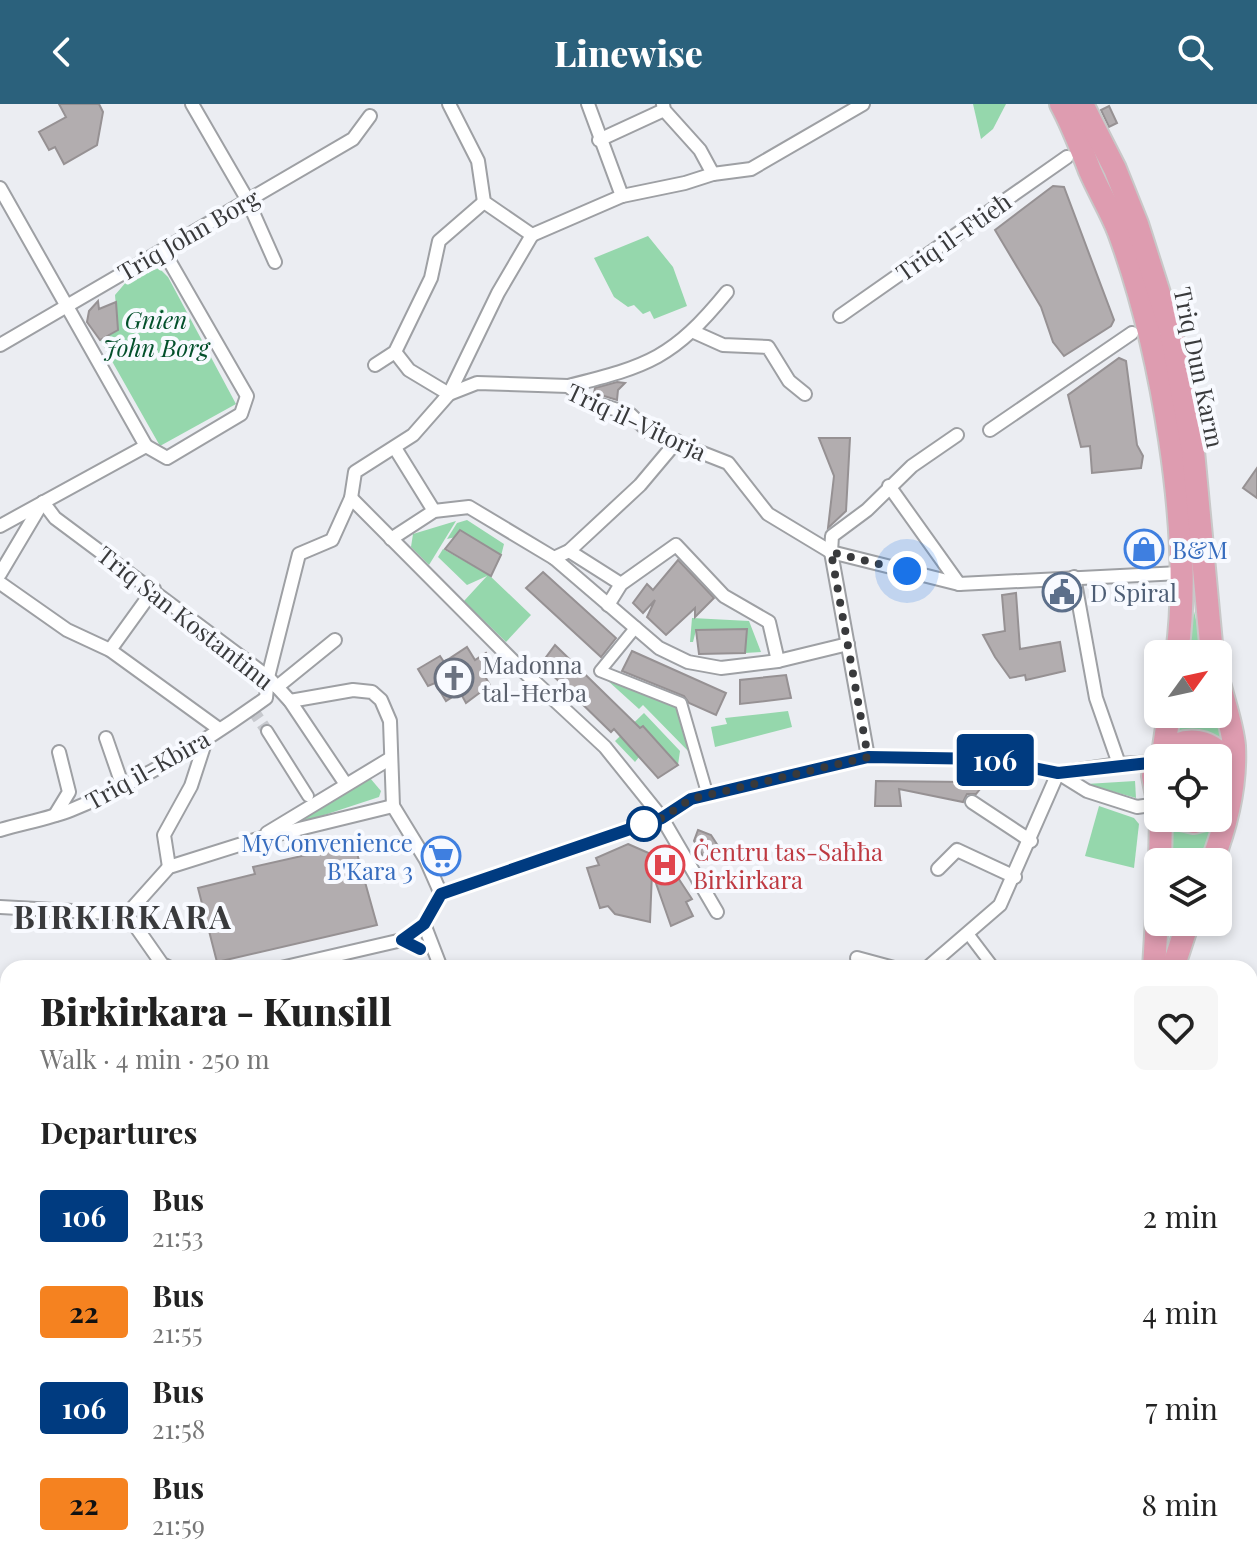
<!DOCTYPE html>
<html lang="en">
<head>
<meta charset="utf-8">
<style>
	body { margin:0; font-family:"Playfair Display",serif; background:#f6f6f6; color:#222; height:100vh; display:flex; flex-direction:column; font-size:30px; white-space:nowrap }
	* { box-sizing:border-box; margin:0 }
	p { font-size:26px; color:#767676 }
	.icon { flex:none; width:44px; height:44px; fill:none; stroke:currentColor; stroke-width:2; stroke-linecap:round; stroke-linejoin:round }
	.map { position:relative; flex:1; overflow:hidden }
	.details { position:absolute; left:0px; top:856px; width:1258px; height:608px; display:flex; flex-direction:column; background:#fff; border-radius:24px 24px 0 0; box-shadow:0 4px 12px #0003 }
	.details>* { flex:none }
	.badge { padding:0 16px; border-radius:6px; font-size:28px; line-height:52px }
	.needle { width:52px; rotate:57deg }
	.buttons { position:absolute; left:1144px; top:536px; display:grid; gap:16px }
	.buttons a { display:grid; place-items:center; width:88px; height:88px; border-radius:12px; background:#fff; box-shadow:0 4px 12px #0003; font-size:40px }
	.you { position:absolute; width:40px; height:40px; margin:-20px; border:6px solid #fff; border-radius:50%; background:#1a73e8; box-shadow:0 0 0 12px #1a73e833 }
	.map>.badge { position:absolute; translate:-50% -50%; box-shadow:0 0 0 4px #fff }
	h2 { padding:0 40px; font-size:30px; line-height:72px }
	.round { display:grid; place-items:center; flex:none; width:84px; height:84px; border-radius:12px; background:#f6f6f6 }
	.summary { display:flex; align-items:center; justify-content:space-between; height:136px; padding:0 40px }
	h1 { font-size:38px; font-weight:800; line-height:60px }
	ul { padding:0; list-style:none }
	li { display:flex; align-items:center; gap:24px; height:96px; padding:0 40px }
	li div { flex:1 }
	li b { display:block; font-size:30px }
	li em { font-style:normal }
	li .badge { min-width:88px; font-weight:700; text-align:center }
	header { display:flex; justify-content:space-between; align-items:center; height:104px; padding:0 40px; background:#2b617c; color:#fff; font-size:36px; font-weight:800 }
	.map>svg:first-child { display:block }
</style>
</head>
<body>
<header><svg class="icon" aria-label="back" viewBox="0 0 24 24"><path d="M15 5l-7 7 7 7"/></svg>Linewise<svg class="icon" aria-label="search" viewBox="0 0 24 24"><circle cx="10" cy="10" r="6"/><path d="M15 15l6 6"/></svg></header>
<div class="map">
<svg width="1257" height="1464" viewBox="0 0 1257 1464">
	<rect width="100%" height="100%" fill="#ebedf2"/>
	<!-- green -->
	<g fill="#95d7ac">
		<polygon points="973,0 1006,0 993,25 981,35"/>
		<polygon points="648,132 673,163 687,202 654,215 650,207 643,210 634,201 628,203 614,193 594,154"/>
		<polygon points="159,164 168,173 236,300 160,342 100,236 118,226 115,191 127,177"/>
		<polygon points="467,416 504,440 501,452 456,433 447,435 457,419"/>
		<polygon points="456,417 429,461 411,443 413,430"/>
		<polygon points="443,445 489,471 531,511 506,538 464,497 487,472 467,481 438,453"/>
		<polygon points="1194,507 1204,550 1188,550"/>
		<polygon points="692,514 749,517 761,548 745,549 747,527 696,526 693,538 690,538"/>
		<polygon points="610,573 679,602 692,651 643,601 639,605 607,576"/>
		<polygon points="788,607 792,623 715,643 711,623 727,620 725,614"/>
		<polygon points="644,609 680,647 678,661 643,622 627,639 639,653 635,658 615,637"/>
		<polygon points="1179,610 1218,610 1223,635 1198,625 1176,632"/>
		<polygon points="370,674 381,687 379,693 300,719 299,716 336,690"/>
		<polygon points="1135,677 1136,694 1086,680"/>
		<polygon points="1099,702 1134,714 1139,720 1134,764 1085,752"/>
		<polygon points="1172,720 1214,721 1202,758 1169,758"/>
		<polygon points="1257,892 1257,985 1250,989 1250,896"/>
		<polygon points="1257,1080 1257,1224 1250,1232 1250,1081"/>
		<polygon points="0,1413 8,1425 8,1456 13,1456 14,1464 0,1464"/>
	</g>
	<!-- building -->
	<g fill="#b2adaf" stroke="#969193" stroke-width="2">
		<polygon points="59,0 99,0 103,8 97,41 64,60 55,43 49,46 39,28 66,13"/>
		<polygon points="1109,2 1117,19 1109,23 1101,6"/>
		<polygon points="1053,82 1064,83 1114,216 1111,222 1064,252 1053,238 1041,203 995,126"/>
		<polygon points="98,197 99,205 116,198 118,226 100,236 87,218 89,207"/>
		<polygon points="1119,254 1126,257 1137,341 1143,352 1141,364 1092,369 1090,342 1081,343 1068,291"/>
		<polygon points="617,278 625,279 618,286 617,296 594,289 595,284"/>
		<polygon points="819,334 850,334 846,407 828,424 834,372"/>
		<polygon points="1257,364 1257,394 1243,384"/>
		<polygon points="460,426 501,451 491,472 445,445"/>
		<polygon points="678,456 714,494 695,513 695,504 666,531 647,513 655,496 643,509 633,499 647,480 653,486"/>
		<polygon points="543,468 616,534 601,553 526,484"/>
		<polygon points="1016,489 1020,545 1060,538 1065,567 1026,576 1025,571 1010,574 995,553 983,531 1005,527 1002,491"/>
		<polygon points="747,525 745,549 699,550 696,526"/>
		<polygon points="555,541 640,624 643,622 678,661 658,674 614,625 611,628 541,560"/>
		<polygon points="467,543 475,556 486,549 494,562 483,569 490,581 466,599 460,588 446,597 435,579 428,582 418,565 440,552 444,558"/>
		<polygon points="632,547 726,589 716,611 689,599 684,592 622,567"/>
		<polygon points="786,571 791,594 740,600 740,576"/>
		<polygon points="876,677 966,678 980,685 976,690 967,690 963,698 899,685 901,702 875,702"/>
		<polygon points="698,726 711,731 722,748 706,757 694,737"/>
		<polygon points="353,735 377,821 217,858 198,784 255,770 253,763 324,747 323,743"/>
		<polygon points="628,740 667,757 692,795 686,798 693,812 671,822 652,768 650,818 615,810 608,802 600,804 587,764 599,761 596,754"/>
	</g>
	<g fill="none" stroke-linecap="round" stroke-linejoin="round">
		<!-- minor-tunnel -->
		<polyline stroke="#c7c9ce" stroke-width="12" stroke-dasharray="12 6" stroke-linecap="butt" points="252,605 267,627"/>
		<defs>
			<g id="pedestrian">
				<polyline points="636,523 600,567 681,599 708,692"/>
				<polyline points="267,627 308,692"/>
				<polyline points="969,831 994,864"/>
			</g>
			<g id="minor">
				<polyline points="192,0 247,95 275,158"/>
				<polyline points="449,0 478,57 484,98 532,131"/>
				<polyline points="588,0 622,92"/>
				<polyline points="663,0 664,6 700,46 713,70"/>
				<polyline points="599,36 664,6"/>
				<polyline points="0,84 146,342"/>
				<polyline points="532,131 622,92 685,79 713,70 751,65 863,0"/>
				<polyline points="840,212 1067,53"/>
				<polyline points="694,228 723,241 768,243 789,277 805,290"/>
				<polyline points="0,241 353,35 370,12"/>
				<polyline points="395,248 409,266 449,290"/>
				<polyline points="375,261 395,248 431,174 439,137 484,98"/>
				<path d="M568,282C649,262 673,254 727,188"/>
				<polyline points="449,290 477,279 568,282 586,296 630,310 649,328 728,359 768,410 831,448 959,480 1180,469"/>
				<polyline points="990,326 1132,229"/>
				<polyline points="395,344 434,407"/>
				<polyline points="889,382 959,480"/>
				<polyline points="351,394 521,565 605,643 662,714 717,808"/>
				<polyline points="43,398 55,414 268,573 290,597 345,679"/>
				<polyline points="0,422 146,342 167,354 241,310 247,292 163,146"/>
				<polyline points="391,435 434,407 469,403 554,454 659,544 688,558 721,564 778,557 848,540"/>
				<polyline points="569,447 621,480"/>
				<polyline points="554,454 569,447 640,381 677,337"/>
				<polyline points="0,470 41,401"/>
				<polyline points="1074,473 1096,594 1119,660"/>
				<polyline points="0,479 67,526 110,546 219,625"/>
				<polyline points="608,501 621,480 676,441 724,492 769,518 778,557"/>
				<polyline points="110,546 154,485"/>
				<polyline points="277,583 335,536"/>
				<polyline points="290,597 353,586 372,588 381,596 390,617 393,702 426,756 441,790"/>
				<polyline points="106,634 123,683"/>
				<polyline points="868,653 831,448 832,432 867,406 912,362 957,331"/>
				<polyline points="1058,669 1119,660 1157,658"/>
				<polyline points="972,698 1031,737"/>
				<polyline points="55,711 69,688 59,648"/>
				<path d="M0,726C23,719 48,715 71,706C141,678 205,638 266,594L268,573L299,450L332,436L351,394L355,368L413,331L449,290L498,189L532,131"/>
				<polyline points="267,729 391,654"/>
				<polyline points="169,763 164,731 191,682 205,639"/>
				<polyline points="938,765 957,746 1015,773"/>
				<polyline points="441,790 662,714 691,695 868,653 989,655 1058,669 1087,687 1137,703 1158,700"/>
				<polyline points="0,803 127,810"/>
				<polyline points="127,810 169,763 258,735 393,702"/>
				<polyline points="127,810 162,860 170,864"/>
				<polyline points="424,820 441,864"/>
				<polyline points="857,854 894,864"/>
				<polyline points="281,864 402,836 424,820 441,790"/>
				<polyline points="927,864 1000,801 1058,669"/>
				<polyline points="0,914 8,912"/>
				<polyline points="0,1066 8,1077"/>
				<polyline points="0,1132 8,1125"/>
				<polyline points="1250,1296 1257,1296"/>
				<polyline points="0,1325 8,1334"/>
				<polyline points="211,1456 213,1464"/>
				<polyline points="376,1456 377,1464"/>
				<polyline points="579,1456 581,1464"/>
				<polyline points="737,1456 739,1464"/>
				<polyline points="821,1456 829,1464"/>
				<polyline points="1062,1456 1063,1464"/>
				<polyline points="1244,1456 1257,1461"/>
				<polyline points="53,1464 68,1461"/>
				<polyline points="1189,1464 1191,1456"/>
			</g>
			<g id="trunk">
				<path d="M1061,0C1073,22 1081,44 1090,67C1099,88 1111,107 1119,128C1161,243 1194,428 1177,550"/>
				<polyline points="1082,0 1115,65 1137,120 1171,227 1193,347 1212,550"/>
				<polyline points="1163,650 1169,610"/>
				<path d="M1160,654C1181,627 1218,635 1231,665"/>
				<polyline points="1158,658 1153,672 1158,697"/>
				<polyline points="1177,714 1194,718 1209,714"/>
				<polyline points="1160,758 1161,714"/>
				<path d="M1212,758C1226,722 1236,681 1234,642C1232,620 1223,596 1218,575"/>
				<polyline points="1154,864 1158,798"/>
				<polyline points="1173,864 1188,818"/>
				<polyline points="1077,1456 1078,1464"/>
				<polyline points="1096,1456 1096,1464"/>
			</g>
		</defs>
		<!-- pedestrian casing -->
		<use href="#pedestrian" stroke="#9ea0a4" stroke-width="14"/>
		<!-- minor casing -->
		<use href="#minor" stroke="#9ea0a4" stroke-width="16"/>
		<!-- trunk casing -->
		<use href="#trunk" stroke="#c8c8c8" stroke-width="26"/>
		<!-- pedestrian -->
		<use href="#pedestrian" stroke="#fff" stroke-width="10"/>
		<!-- minor -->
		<use href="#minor" stroke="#fff" stroke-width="12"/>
		<!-- trunk -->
		<use href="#trunk" stroke="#de9cb0" stroke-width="22"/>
	</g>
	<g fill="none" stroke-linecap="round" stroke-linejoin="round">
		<defs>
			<polyline id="line" points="420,845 402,836 424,820 441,790 662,714 691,695 868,653 989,655 1058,669 1158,658"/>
		</defs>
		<!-- line casing -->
		<use href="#line" stroke="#fff" stroke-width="18"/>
		<!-- line -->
		<use href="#line" stroke="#003b80" stroke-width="12"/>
		<!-- walk -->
		<polyline stroke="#393a3c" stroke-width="8" stroke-dasharray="0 14.4" points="644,720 632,724 662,714 691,695 868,653 831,448 907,467"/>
	</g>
	<!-- icons -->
	<defs>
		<symbol id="shop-ring" viewBox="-11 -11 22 22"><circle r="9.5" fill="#f8faff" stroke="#3f7fe0" stroke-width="1.5"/><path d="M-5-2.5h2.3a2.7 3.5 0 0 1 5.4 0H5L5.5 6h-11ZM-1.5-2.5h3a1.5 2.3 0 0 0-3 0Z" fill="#3f7fe0"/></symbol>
		<symbol id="civic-ring" viewBox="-11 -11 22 22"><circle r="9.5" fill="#f8faff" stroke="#5c6f8a" stroke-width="1.5"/><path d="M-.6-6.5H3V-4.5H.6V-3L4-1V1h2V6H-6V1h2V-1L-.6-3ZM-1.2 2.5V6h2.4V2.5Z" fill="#5c6f8a"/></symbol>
		<symbol id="church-ring" viewBox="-11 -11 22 22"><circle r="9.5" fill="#f8faff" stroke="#6b7280" stroke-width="1.5"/><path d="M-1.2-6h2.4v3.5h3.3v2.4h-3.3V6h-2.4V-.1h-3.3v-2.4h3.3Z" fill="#6b7280"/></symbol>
		<symbol id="supermarket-ring" viewBox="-11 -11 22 22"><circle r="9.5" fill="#f8faff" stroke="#3f7fe0" stroke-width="1.5"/><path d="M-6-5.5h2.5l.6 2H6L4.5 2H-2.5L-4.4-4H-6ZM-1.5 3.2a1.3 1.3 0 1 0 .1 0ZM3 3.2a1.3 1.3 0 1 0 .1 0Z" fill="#3f7fe0"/></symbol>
		<symbol id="hospital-ring" viewBox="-11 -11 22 22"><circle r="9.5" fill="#f8faff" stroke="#e0444e" stroke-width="1.5"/><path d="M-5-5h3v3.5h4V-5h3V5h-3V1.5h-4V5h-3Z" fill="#e0444e"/></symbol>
	</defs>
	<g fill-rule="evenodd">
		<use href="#shop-ring" x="1122" y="423" width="44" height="44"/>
		<use href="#civic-ring" x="1040" y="466" width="44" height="44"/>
		<use href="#church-ring" x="432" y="552" width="44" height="44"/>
		<use href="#supermarket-ring" x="419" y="730" width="44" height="44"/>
		<use href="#hospital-ring" x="643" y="739" width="44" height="44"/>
	</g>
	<!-- markers -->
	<circle fill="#fff" stroke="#003b80" stroke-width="4" cx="644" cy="720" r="16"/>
	<g text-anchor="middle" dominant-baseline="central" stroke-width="8" stroke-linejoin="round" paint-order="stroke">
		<!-- street labels -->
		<g font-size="24" fill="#393a3c" stroke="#f8faff">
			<text transform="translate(188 130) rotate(-30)">Triq John Borg</text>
			<text transform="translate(953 132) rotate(-35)">Triq il-Ftieħ</text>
			<text transform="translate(1200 263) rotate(78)">Triq Dun Karm</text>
			<text transform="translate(637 317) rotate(25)">Triq il-Vitorja</text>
			<text transform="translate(186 513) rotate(38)">Triq San Kostantinu</text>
			<text transform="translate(147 665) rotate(-29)">Triq il-Kbira</text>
		</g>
		<!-- park labels -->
		<g font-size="24" font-style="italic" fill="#03502b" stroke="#f8faff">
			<text x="156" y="215">Gnien<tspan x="156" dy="28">John Borg</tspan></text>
		</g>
		<!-- shop labels -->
		<g font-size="24" fill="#366cbe" stroke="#f8faff" text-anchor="start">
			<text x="1172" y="445">B&amp;M</text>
			<text x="413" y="738" text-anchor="end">MyConvenience<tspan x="413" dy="28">B'Kara 3</tspan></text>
		</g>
		<!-- service labels -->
		<g font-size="24" fill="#4e5e75" stroke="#f8faff" text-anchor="start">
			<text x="1090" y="488">D Spiral</text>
		</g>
		<!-- worship labels -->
		<g font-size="24" fill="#5b616d" stroke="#f8faff" text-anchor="start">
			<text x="482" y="560">Madonna<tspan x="482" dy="28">tal-Ħerba</tspan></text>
		</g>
		<!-- health labels -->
		<g font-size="24" fill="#be3a42" stroke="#f8faff" text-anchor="start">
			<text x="693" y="747">Ċentru tas-Saħħa<tspan x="693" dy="28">Birkirkara</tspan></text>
		</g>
		<!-- district labels -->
		<g font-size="32" font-weight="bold" letter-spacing="2" fill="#393a3c" stroke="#f8faff">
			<text x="123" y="811">BIRKIRKARA</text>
		</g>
	</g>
</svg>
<div class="buttons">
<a><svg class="needle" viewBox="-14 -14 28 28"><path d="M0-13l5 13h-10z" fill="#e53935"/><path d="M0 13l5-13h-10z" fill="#767676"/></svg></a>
<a><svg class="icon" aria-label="locate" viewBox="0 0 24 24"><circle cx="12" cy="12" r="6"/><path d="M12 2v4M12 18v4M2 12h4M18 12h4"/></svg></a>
<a><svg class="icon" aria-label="layers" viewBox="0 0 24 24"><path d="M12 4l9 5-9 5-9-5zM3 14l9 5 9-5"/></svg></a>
</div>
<div class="you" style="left:907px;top:467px"></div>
<b class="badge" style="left:995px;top:656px;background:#003b80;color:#fff">106</b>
<section class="details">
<div class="summary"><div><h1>Birkirkara - Kunsill</h1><p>Walk · 4 min · 250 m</p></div><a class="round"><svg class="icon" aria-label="heart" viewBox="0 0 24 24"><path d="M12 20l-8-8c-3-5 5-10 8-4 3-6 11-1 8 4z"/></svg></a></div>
<h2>Departures</h2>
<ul>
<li><span class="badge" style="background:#003b80;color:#fff">106</span><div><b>Bus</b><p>21:53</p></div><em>2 min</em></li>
<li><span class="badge" style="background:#f58220;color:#111">22</span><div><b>Bus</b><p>21:55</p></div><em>4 min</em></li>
<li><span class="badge" style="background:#003b80;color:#fff">106</span><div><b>Bus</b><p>21:58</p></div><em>7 min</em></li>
<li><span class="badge" style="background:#f58220;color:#111">22</span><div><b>Bus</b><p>21:59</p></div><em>8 min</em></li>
</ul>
</section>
</div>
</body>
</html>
